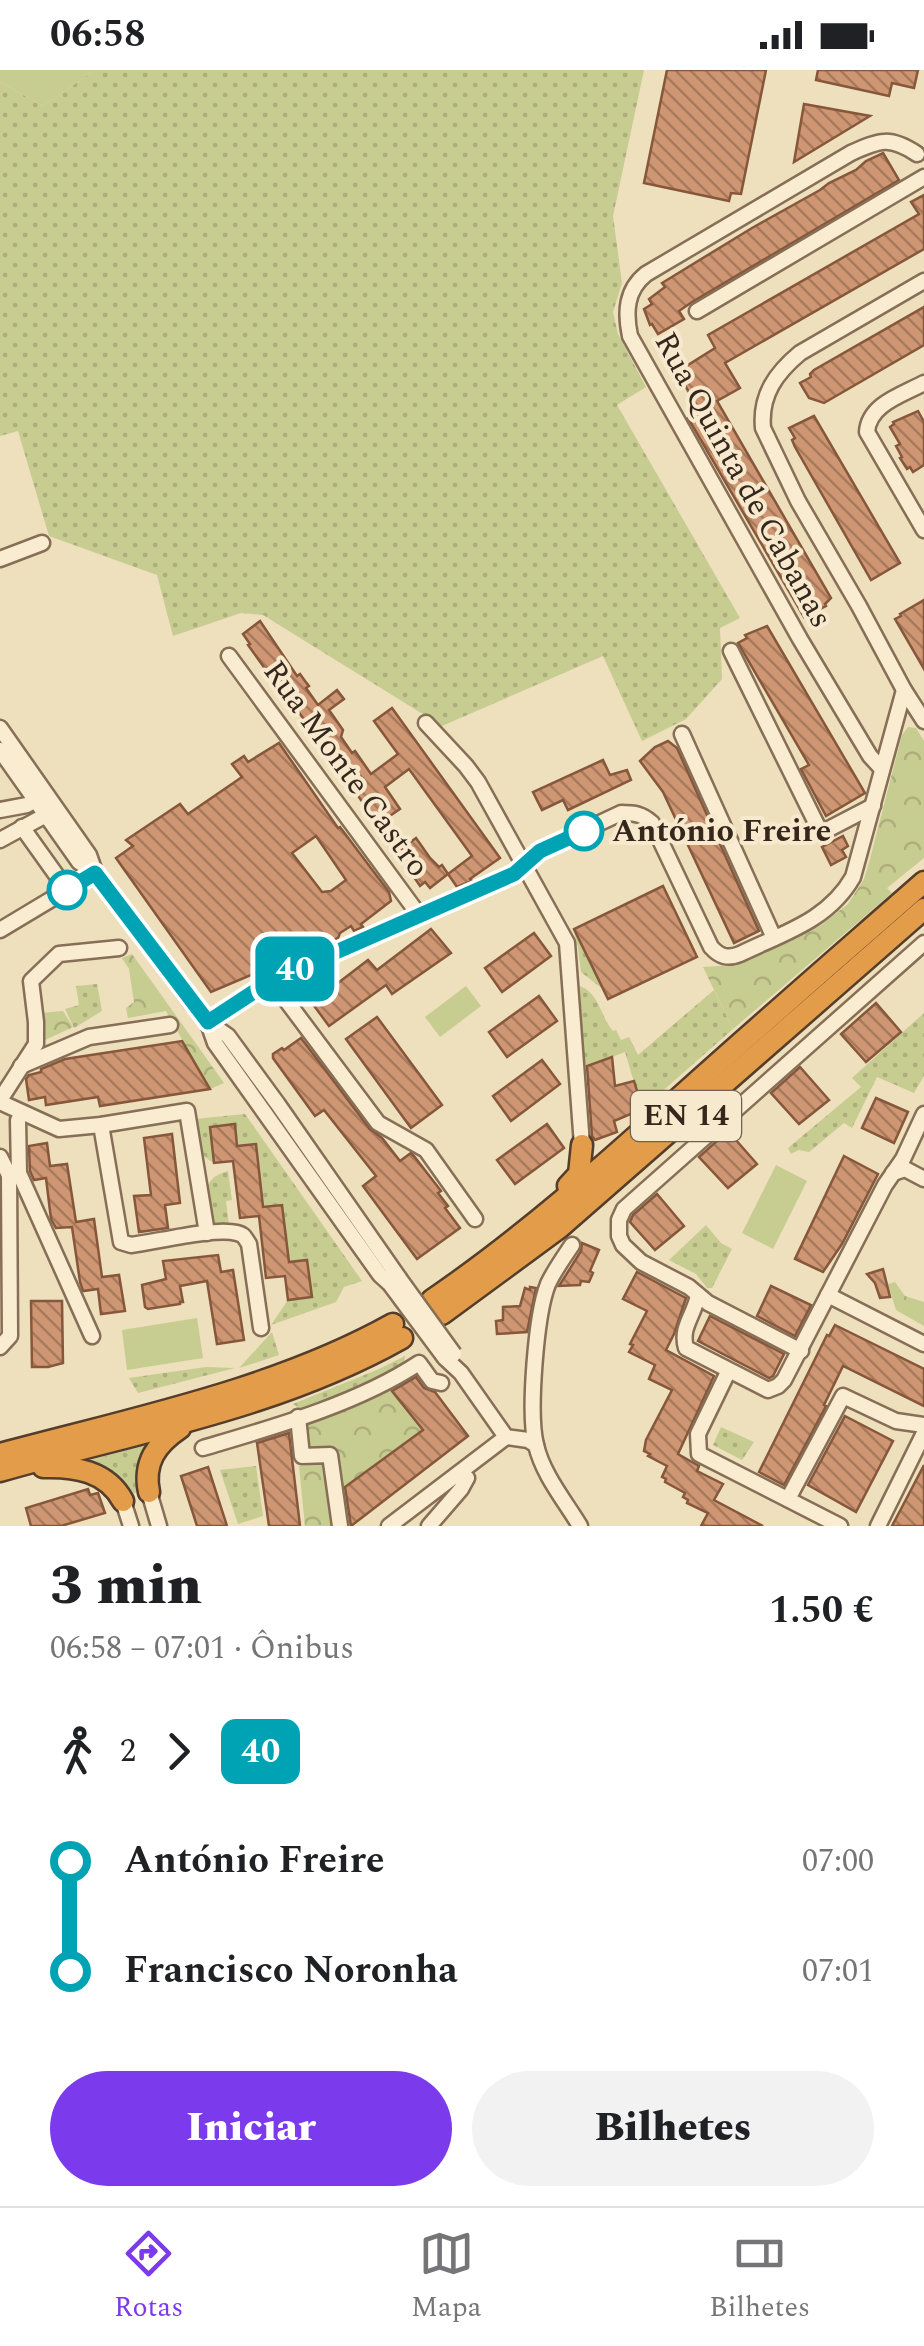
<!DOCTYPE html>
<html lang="pt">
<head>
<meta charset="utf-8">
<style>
	body { margin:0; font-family:Spectral,serif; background:#f2f2f2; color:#202124; height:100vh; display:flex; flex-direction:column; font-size:38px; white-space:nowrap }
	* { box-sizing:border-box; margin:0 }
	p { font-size:32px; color:#757577 }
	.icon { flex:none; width:55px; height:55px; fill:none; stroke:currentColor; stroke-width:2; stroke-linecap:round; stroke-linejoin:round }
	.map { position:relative; height:1456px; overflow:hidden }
	.panel { display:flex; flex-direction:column; background:#fff; flex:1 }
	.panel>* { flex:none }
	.badge { padding:0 20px; border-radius:15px; font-size:35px; line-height:65px }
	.map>.badge { position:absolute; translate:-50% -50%; box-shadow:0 0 0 5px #fff }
	.legs { display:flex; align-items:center; gap:15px; height:110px; padding:0 50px; font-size:32px }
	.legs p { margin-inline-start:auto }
	.head { display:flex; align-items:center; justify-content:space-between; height:170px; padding:0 50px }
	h1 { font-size:55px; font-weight:800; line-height:75px }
	.action { display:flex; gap:20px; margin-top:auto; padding:20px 50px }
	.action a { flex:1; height:115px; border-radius:60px; background:#7c3aed; color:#fff; font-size:40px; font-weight:800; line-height:115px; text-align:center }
	.action a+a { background:#f2f2f2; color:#202124 }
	ul { padding:0 50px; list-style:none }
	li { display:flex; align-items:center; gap:35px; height:110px; font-size:38px }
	li i { display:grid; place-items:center; width:15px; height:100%; margin:0 12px; background:currentColor }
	li i::after { content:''; width:25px; height:25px; margin:-12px; border:8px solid; border-radius:50%; background:#fff }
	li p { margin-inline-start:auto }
	li:first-child i { background:linear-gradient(#0000 50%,currentColor 0) }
	li:last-child i { background:linear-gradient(currentColor 50%,#0000 0) }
	.status { display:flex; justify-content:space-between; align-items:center; height:70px; padding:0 50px; background:#fff; direction:ltr }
	.status svg { height:28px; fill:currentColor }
	.tabs { display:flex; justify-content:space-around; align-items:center; height:140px; border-top:2px solid #e0e0e0; background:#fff; font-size:28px; color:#757577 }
	.tabs a { display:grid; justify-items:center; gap:5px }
	.tabs .on { color:#7c3aed }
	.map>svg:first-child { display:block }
</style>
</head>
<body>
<div class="status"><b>06:58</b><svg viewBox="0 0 49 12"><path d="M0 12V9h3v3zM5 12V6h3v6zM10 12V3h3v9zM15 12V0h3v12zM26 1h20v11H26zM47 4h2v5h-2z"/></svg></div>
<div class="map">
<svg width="924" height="1456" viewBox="0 0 924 1456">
	<defs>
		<pattern id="grass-dots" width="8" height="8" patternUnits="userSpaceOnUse" patternTransform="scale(2.5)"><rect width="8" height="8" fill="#c7cc91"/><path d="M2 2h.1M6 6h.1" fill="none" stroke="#acaf7c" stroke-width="1.8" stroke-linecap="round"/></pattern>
		<pattern id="forest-crowns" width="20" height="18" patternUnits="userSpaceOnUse" patternTransform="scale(2.5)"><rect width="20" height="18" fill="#c7cc91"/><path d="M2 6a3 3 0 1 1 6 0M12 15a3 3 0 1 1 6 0" fill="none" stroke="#acaf7c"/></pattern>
		<pattern id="building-back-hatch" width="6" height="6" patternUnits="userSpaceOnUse" patternTransform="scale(2.5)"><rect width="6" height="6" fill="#ce9672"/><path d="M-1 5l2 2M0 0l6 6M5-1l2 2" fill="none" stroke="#a87a5d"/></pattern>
	</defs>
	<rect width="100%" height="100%" fill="#eedfbd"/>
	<!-- grass -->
	<g fill="url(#grass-dots)">
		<polygon points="92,0 644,0 613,146 622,213 613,242 618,264 646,317 617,335 740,548 720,558 722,609 686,649 642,671 603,586 442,656 263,545 241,543 173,566 157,505 49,466 18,361 0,366 0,12 43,36 92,2"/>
		<polygon points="573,859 574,859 604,920 581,902 578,877"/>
		<polygon points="97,914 102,941 74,958 65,939 79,935 76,916"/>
		<path d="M580,916C600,924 600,946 613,961L616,960L621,970L629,967L638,985L714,920L733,959L642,1039L625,982L583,998Z"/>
		<polygon points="924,943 924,1006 914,1023 877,1007 852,1058 844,1053 809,1082 799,1080 791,1084 788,1078 861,1017 852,1008"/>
		<path d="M245,1044L362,1211L344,1217L336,1232L271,1255L288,1230L312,1227L307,1191L289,1192L263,1137L256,1074L237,1076L234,1054L210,1057L214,1093C196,1084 197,1068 195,1049Z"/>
		<path d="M228,1101L232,1130L226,1131L229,1155L218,1156L211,1151C207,1127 199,1109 228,1101Z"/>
		<polygon points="706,1155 721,1173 732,1179 712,1218 707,1218 696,1204 669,1190"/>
		<polygon points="272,1262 279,1285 239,1298"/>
		<polygon points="405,1286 404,1293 383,1310 303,1340 293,1334 379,1299"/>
		<polygon points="206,1297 235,1298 138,1323 129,1308"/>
		<polygon points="721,1357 754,1372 742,1390 713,1375"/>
		<polygon points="146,1375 138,1398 138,1422 129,1425 107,1402 91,1390"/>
		<polygon points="256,1396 263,1446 238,1454 220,1400"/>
	</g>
	<!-- forest -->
	<g fill="url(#forest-crowns)">
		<polygon points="908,657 916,658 924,671 924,788 887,818 892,823 733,959 703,897 735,895 821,855 848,834 864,809 870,789 902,665"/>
		<polygon points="132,884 224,1013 210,1019 166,941 128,948 126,938 134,932 129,899 122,888"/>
		<polygon points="63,941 73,957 43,971 41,943"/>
		<polygon points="895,1212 905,1226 924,1232 924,1256 896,1240 888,1214"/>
		<polygon points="389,1317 423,1360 343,1418 351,1456 344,1456 335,1381 313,1380 305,1373 305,1352 310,1347 383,1324"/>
		<polygon points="328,1394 335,1456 305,1456 299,1396"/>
	</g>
	<!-- pitch -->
	<g fill="#c7cc91">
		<polygon points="0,0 92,0 92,2 43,36 0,12"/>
		<polygon points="466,916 481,936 440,967 425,947"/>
		<polygon points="776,1095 807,1111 773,1179 742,1163"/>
		<polygon points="197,1248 203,1288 127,1300 122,1260"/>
	</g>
	<!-- building -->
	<g fill="url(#building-back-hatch)" stroke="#86573b" stroke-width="2.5" fill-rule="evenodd">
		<polygon points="667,0 766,0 741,124 731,123 729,131 644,113"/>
		<polygon points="818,0 918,0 914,18 892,13 889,26 816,10"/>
		<polygon points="804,34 870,46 794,92"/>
		<polygon points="883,83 899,110 692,232 679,241 684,249 658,264 652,254 650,255 644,239 652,234 649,229 665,217 662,213 752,158 820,120 829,113 856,100 866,91"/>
		<polygon points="924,125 924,179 725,293 740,318 717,331 831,528 825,534 826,536 804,547 688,348 700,341 677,302 715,278 708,265 919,144 911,132"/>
		<polygon points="924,237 924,275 824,333 809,328 800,313 811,307 810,304 814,300"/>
		<polygon points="918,341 924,352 924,395 913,402 910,397 907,399 900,388 902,387 896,376 900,374 890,357 894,354 893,352"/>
		<polygon points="814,346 900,493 871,510 795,377 792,370 795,368 789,358"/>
		<polygon points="924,530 924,599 895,549 901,546 900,544"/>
		<polygon points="260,551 297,606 300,604 305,611 309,616 306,618 318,635 337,620 344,629 329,640 343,660 341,667 352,683 355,681 371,704 398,684 374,651 392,638 500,788 470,809 472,811 457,817 448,804 472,786 409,699 385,717 400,739 378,754 298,641 296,642 248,575 250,574 243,564"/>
		<polygon points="767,556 865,723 826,746 801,699 809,695 738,573 747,568 745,565"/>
		<polygon points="668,671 677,678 759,861 734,873 663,722 640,691 655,677"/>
		<path d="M279,673L338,758L340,757L389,822L391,831L361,854L363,857L354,861L351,856L340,863L338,868L211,922L116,788L133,776L126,770L180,734L188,744L242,707L232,694L244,686L248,692ZM316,766L346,810L331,821L322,822L292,783Z"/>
		<polygon points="603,690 610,705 627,700 631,710 568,740 563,730 542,740 533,722"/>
		<polygon points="843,766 848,776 842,780 846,787 831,795 822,777"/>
		<polygon points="416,768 430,788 439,797 442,795 448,804 430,818 425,812 420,816 397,782"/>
		<polygon points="663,816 697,887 608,929 574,859"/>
		<polygon points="431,859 451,883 392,924 386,915 329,956 312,933 368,890 377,900"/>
		<polygon points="534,863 551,886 502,922 485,898"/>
		<polygon points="539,926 557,951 507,987 489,962"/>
		<polygon points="876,933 901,962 866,992 841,964"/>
		<polygon points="377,947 442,1035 411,1058 346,969"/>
		<polygon points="301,968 370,1059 382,1068 400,1091 411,1083 414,1086 441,1121 438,1123 448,1136 445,1138 460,1158 417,1189 363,1116 376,1106 324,1040 315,1046 273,988 273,984 282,978 284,980"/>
		<polygon points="182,971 210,1019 100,1036 98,1027 46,1035 45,1027 29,1030 26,1009 29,1005 41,1002 41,999 65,989"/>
		<polygon points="612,987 615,1016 634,1011 641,1034 632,1037 633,1043 614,1051 617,1062 595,1070 592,1066 587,996"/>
		<polygon points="542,990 560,1014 511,1051 493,1026"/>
		<polygon points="800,997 829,1030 799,1054 771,1023"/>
		<polygon points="876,1028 908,1042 894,1073 862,1058"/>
		<polygon points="235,1054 237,1076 256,1074 263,1137 282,1135 289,1192 307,1190 312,1227 288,1230 285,1206 266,1208 259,1146 240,1148 233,1091 214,1093 210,1057"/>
		<polygon points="547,1054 564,1078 515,1114 497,1090"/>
		<polygon points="728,1061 757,1094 728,1118 699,1087"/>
		<polygon points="172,1064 180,1133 165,1135 168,1158 139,1162 134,1126 151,1125 144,1068"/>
		<polygon points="47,1073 50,1096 67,1094 76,1152 94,1149 102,1207 119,1205 125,1241 101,1244 98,1219 83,1221 80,1212 72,1157 56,1158 51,1149 46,1108 34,1110 30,1101 29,1076"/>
		<polygon points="844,1086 878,1104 842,1174 823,1202 795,1189"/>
		<polygon points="657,1124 684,1156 655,1180 630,1152 633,1145"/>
		<polygon points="582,1173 599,1180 590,1201 593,1203 589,1212 581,1211 580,1215 559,1216 581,1181"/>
		<polygon points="218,1185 221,1202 233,1200 244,1270 217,1274 207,1211 180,1216 183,1232 180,1232 180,1234 148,1239 145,1237 142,1215 166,1209 163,1191"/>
		<polygon points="883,1199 890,1227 880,1228 875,1213 867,1204"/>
		<polygon points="637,1202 686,1228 674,1264 666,1280 714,1306 678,1384 699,1396 697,1401 723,1414 714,1430 763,1456 701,1456 708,1443 687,1433 688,1430 683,1427 685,1423 665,1412 666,1409 662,1407 667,1396 648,1386 650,1384 644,1381 646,1370 672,1320 649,1309 655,1295 629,1282 633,1275 630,1274 647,1241 623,1229"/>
		<polygon points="771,1216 811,1235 795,1266 757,1246"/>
		<polygon points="530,1217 536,1218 527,1262 497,1264 496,1251 503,1250 503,1237 520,1236 525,1218 530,1220"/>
		<polygon points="31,1231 62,1231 63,1293 48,1297 32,1297"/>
		<polygon points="710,1246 784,1284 773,1306 769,1308 698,1271"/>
		<polygon points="835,1255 924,1299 924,1336 843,1296 824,1335 826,1336 784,1415 759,1402 827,1265 829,1266"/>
		<polygon points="416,1307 424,1318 435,1322 468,1366 351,1456 345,1417 423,1360 392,1321"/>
		<polygon points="845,1346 893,1371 856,1442 808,1415"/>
		<polygon points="289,1363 300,1456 269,1456 257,1373"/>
		<polygon points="924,1395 924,1456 892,1456 902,1437"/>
		<polygon points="208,1397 227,1456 197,1456 181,1406"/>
		<polygon points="88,1419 90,1425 98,1423 105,1443 61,1456 31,1456 26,1438"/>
	</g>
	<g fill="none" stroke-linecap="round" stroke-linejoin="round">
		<defs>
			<g id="minor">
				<path d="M924,211L800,283C776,303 760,325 763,358L798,431L859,536L904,620L924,651"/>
				<polyline points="697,241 924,107"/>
				<path d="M924,313C902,325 869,334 867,362L924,460"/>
				<polyline points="0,489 42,473"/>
				<polyline points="731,581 821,763 873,736"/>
				<polyline points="229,586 419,845"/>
				<polyline points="426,653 466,696 478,712 567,873 582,1075"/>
				<polyline points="0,658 89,785 95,802"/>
				<polyline points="682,664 774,868"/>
				<polyline points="0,680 79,792 95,803 191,932 208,952 228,966 277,1033 399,1208"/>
				<path d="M882,699L870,686L800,569L630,266C625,242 626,220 646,204L851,83C880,70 890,66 917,84"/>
				<polyline points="0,740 27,735 36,730"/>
				<polyline points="22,757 67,820"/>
				<polyline points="0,770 46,745"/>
				<polyline points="0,860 95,803"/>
				<polyline points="271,910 378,1053 426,1080 475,1149"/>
				<path d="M208,952L271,910L514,804L540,781L621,743C635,743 642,744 652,753L711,877C720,887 728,889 740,884C783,863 828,851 853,807L904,620"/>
				<polyline points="208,953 215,973 380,1205 390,1214"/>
				<polyline points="21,996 89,967 170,955"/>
				<polyline points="0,1030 36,974 36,952 31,911 59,884 119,878"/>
				<polyline points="0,1032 59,1059 101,1055 187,1041 207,1163"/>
				<polyline points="18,1050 19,1103 92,1266"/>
				<path d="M101,1055L121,1172L131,1175C156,1172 215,1157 237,1163C245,1165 244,1167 249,1174L261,1258"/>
				<polyline points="0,1087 9,1105 10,1266 0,1277"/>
				<polyline points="893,1103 905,1099 924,1109"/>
				<path d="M572,1175C564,1187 554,1201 548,1214C536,1244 528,1343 536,1375C543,1405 565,1431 580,1456"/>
				<path d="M698,1225C694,1246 680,1257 686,1278L768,1320L778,1316L784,1310L885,1115L903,1089L924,1044"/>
				<polyline points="828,1225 924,1274"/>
				<polyline points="801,1281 708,1233 689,1217 641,1192 623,1175 619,1166 619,1150 624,1139 924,873"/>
				<polyline points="445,1288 461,1303 506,1367 528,1370 536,1375"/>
				<polyline points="728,1302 698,1364 699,1384 840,1456"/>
				<polyline points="298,1347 302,1386 330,1385 340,1456"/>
				<path d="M203,1378C274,1357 357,1334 419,1293L432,1311L441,1313"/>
				<polyline points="149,1422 159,1456"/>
				<polyline points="788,1429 843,1326 896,1351 924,1355"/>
				<polyline points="123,1431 131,1456"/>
				<polyline points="389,1456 506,1367"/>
				<polyline points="429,1456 461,1419 467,1408"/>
				<polyline points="878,1456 924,1363"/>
			</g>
			<g id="highway">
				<polyline points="568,1116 579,1104 582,1075"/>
				<path d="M432,1230C520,1170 600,1099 679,1028C760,955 842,884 924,812"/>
				<polyline points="442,1244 559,1158 924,839"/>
				<path d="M0,1384C130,1349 275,1320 393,1254"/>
				<path d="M43,1397C75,1396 107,1401 123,1431"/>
				<path d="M0,1401C136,1362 278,1338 402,1268"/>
				<path d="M149,1422C143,1393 156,1374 180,1358"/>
			</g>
		</defs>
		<!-- minor casing -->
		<use href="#minor" stroke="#866f56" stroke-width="19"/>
		<!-- highway casing -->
		<use href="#highway" stroke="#543d2b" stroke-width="25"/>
		<!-- minor -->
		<use href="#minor" stroke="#f9ecd0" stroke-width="14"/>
		<!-- highway -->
		<use href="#highway" stroke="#e29c4a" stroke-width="20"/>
		<defs>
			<g id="minor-bridge">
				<polyline points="399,1208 454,1284"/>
				<polyline points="390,1214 445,1288"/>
			</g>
		</defs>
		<!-- minor-bridge casing -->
		<use href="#minor-bridge" stroke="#866f56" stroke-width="19" stroke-linecap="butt"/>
		<!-- minor-bridge -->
		<use href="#minor-bridge" stroke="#f9ecd0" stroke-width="14"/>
	</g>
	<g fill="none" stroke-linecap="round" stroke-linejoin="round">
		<defs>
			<polyline id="line-1" points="67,820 95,803 208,952 272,910 514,804 540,781 584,761"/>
		</defs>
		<!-- line-1 casing -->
		<use href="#line-1" stroke="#fff" stroke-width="22"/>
		<!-- line-1 -->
		<use href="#line-1" stroke="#00a3b4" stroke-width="15"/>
	</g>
	<!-- markers -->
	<g fill="#fff" stroke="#00a3b4" stroke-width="5">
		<circle cx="584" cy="761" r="18"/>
		<circle cx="67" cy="820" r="18"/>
	</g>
	<g text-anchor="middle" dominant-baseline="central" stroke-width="8" stroke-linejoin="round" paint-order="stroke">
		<!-- shield labels -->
		<rect fill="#f6e9cd" stroke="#6f6150" stroke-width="2.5" x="631" y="1021" width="110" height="50" rx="8"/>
		<g font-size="30" font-weight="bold" fill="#35271b">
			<text x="686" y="1046">EN 14</text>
		</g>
		<!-- street labels -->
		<g font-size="32" fill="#35271b" stroke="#f6e9cd">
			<text transform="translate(743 410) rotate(61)">Rua Quinta de Cabanas</text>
			<text transform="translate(346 699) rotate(54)">Rua Monte Castro</text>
		</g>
		<!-- stop labels -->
		<g font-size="32" font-weight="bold" fill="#35271b" stroke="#f6e9cd" text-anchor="start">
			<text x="612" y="761">António Freire</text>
		</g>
	</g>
</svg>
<b class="badge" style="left:295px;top:899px;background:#00a3b4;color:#fff">40</b>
</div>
<section class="panel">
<div class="head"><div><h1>3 min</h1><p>06:58 – 07:01 · Ônibus</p></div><b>1.50 €</b></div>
<div class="legs"><svg class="icon" aria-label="walk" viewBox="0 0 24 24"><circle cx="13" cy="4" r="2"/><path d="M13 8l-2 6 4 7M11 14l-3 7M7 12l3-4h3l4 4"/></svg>2<svg class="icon" aria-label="forward" viewBox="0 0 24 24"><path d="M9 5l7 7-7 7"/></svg><b class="badge" style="background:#00a3b4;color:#fff">40</b></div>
<ul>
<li><i style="color:#00a3b4"></i><b>António Freire</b><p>07:00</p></li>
<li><i style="color:#00a3b4"></i><b>Francisco Noronha</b><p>07:01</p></li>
</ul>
<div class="action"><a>Iniciar</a><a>Bilhetes</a></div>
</section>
<nav class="tabs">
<a class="on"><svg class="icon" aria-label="directions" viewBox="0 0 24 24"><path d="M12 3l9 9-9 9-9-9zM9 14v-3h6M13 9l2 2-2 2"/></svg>Rotas</a>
<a><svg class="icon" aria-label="map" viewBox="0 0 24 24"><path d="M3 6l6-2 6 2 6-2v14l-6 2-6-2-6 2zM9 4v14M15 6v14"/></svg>Mapa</a>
<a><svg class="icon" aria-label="tickets" viewBox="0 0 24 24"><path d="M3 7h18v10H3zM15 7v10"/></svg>Bilhetes</a>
</nav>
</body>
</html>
